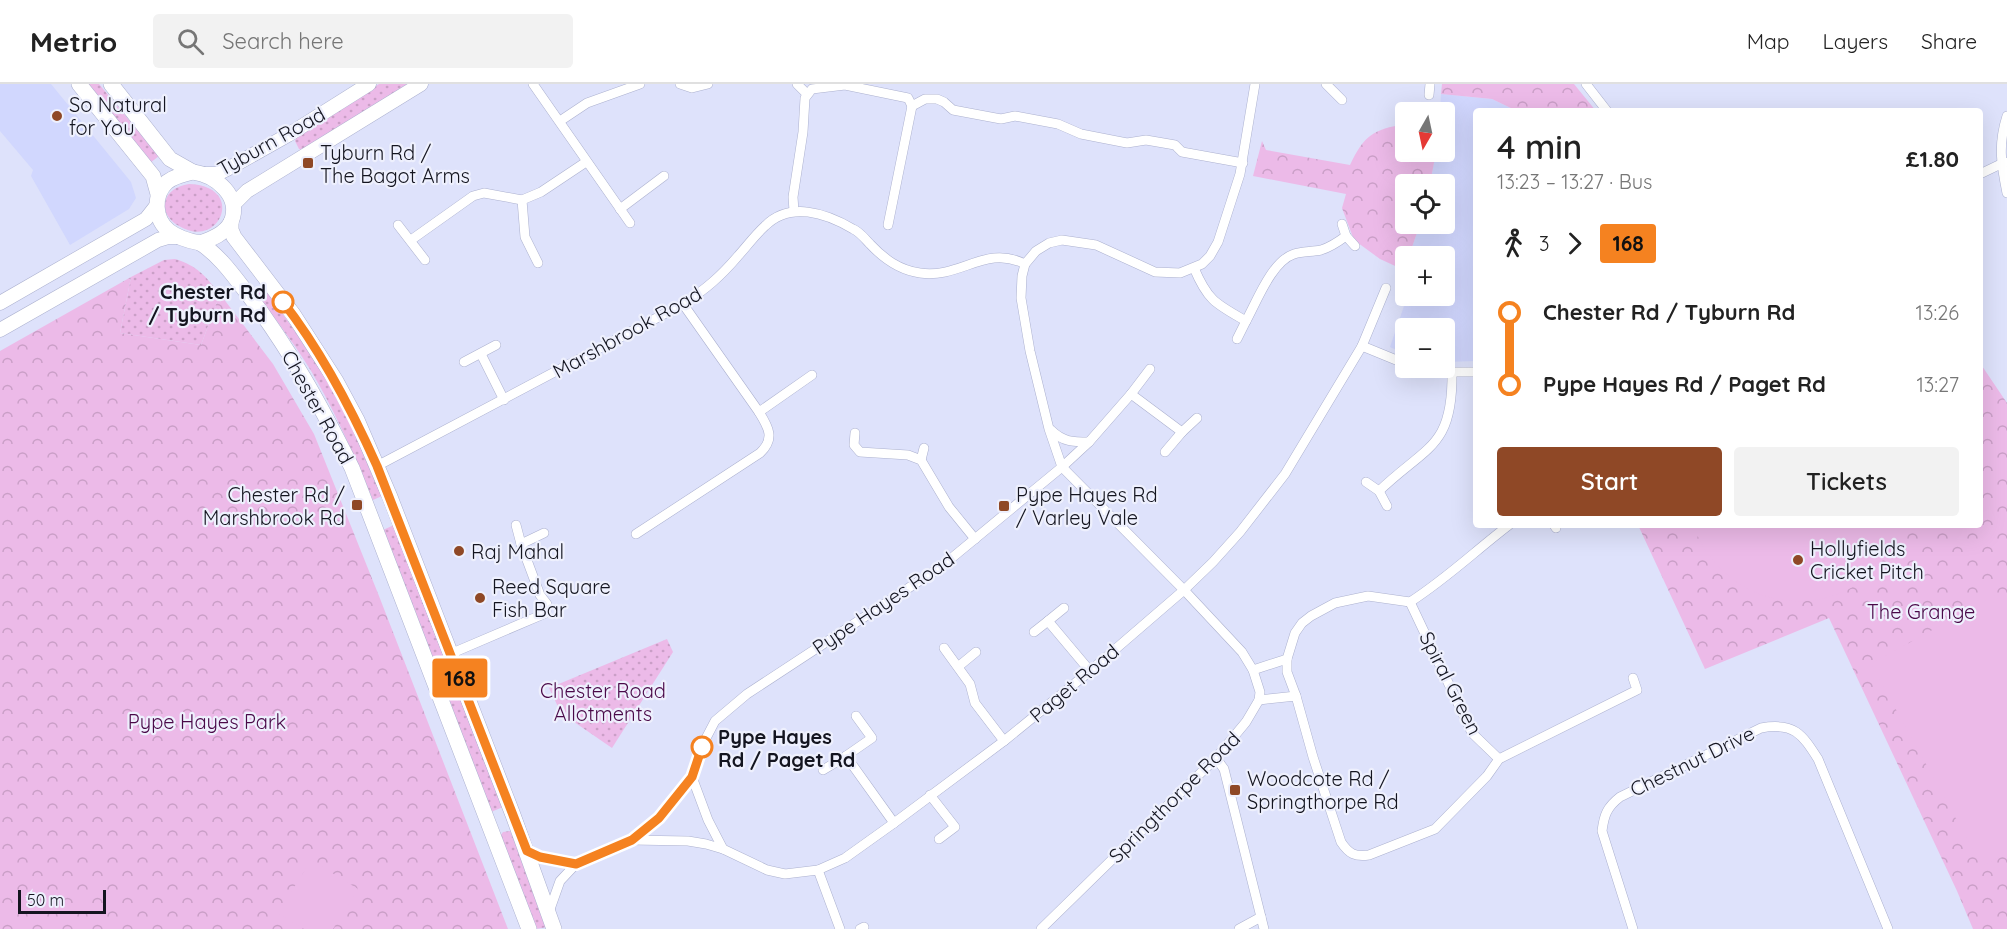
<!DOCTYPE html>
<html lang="en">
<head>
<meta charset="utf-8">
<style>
	body { margin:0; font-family:Quicksand,sans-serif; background:#f2f2f2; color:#222; height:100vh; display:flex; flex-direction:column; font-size:22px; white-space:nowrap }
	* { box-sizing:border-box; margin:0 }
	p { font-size:20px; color:#767676 }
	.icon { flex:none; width:33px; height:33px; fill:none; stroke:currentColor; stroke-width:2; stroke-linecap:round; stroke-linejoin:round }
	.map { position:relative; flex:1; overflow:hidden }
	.details { position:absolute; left:1473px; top:24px; width:510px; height:420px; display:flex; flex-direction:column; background:#fff; border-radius:6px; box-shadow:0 6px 24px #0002 }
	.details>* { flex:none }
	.badge { padding:0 12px; border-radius:4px; font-size:21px; line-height:39px }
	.needle { width:39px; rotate:189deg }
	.buttons { position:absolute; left:1395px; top:18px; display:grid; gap:12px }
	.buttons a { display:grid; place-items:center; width:60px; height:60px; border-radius:6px; background:#fff; box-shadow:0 6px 24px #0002; font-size:30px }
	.scale { position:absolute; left:18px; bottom:15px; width:88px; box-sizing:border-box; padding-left:6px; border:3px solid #141520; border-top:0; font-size:16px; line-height:21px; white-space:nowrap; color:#141520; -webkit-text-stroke:4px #eef0fd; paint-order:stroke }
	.map>.badge { position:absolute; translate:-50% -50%; box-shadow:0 0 0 3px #fff }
	.legs { display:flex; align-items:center; gap:9px; height:66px; padding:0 24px; font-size:20px }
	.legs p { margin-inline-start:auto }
	.summary { display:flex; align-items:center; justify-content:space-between; height:102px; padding:0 24px }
	h1 { font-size:33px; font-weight:600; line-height:45px }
	.button { display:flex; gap:12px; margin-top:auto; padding:12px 24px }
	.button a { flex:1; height:69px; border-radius:6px; background:#8f4826; color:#fff; font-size:24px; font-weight:600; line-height:69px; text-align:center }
	.button a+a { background:#f2f2f2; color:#222 }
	ul { padding:0 24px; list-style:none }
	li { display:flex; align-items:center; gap:21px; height:72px; font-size:22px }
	li i { display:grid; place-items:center; width:9px; height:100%; margin:0 8px; background:currentColor }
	li i::after { content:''; width:15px; height:15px; margin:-8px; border:4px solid; border-radius:50%; background:#fff }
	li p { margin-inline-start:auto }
	li:first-child i { background:linear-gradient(#0000 50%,currentColor 0) }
	li:last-child i { background:linear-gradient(currentColor 50%,#0000 0) }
	header { display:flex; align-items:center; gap:36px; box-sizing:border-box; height:84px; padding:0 30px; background:#fff; border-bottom:2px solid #e0e0e0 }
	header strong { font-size:28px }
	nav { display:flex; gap:33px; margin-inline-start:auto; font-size:21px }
	.search { width:420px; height:54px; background:#f2f2f2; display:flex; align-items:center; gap:15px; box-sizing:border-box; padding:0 21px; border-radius:6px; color:#767676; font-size:22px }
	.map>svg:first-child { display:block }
</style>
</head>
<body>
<header>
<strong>Metrio</strong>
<div class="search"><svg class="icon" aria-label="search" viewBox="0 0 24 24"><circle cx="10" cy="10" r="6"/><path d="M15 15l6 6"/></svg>Search here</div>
<nav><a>Map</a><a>Layers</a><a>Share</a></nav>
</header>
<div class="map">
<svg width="2007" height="845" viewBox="0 0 2007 845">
	<defs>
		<pattern id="grass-dots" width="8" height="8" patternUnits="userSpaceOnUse" patternTransform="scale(1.5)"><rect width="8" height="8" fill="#ecbae8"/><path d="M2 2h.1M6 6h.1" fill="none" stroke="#ca9fc7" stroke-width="1.8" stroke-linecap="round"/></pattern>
		<pattern id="park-crowns" width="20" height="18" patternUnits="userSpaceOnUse" patternTransform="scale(1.5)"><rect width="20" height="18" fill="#ecbae8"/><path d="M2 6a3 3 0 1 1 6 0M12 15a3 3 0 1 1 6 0" fill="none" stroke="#ca9fc7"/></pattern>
	</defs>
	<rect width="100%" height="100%" fill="#dee2fb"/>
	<!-- built -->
	<g fill="#d1d7fe">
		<polygon points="0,0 51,0 131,98 136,114 129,125 70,161 31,92 33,86 0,47"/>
		<polygon points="1441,10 1492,15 1517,27 1476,27 1476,277 1445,278 1444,244 1406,244 1405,270 1390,263 1404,222 1396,218 1395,214 1405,183 1406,212 1444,212 1444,172 1409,172 1420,140 1444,140 1444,100 1430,100 1436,68 1444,68 1444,28 1440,28"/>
	</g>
	<!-- grass -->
	<g fill="url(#grass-dots)">
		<polygon points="85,0 99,0 159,72 150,79"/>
		<polygon points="379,0 407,0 342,43 303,66 299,65 295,57 296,54"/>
		<path d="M189,100C247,102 220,167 179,142C172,138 166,132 165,124C164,109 176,102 189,100Z"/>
		<path d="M175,175C198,182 205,192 220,210L201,261L120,249L131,193L164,176Z"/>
		<path d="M263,202L321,284L352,342L382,412L373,416C356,376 339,336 318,299C300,266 276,237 255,207Z"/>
		<polygon points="394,441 503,723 491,728 383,446"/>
		<polygon points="667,555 673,568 612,664 561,629 549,604"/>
		<polygon points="510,747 525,778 547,843 536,845 500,752 503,748"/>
	</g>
	<!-- park -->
	<g fill="url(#park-crowns)">
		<polygon points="1442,0 1574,0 1596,27 1517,27 1492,15 1441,10"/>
		<path d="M1405,40L1406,68H1436L1430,100H1406V140H1420L1409,172H1406L1404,186L1380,175L1354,156L1342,124L1346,110L1253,92L1262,57L1266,66L1350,81C1365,50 1373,46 1405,40Z"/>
		<polygon points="131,193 120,249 201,261 220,210 273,280 314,350 379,512 508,845 0,845 0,267"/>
		<polygon points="1980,279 2007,319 2007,845 1973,845 1957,807 1829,534 1705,585 1638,441 1980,441"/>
	</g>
	<!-- pitch -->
	<g fill="#ecbae8">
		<path d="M1693,441H1901C1868,544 1729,541 1693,441Z"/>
		<polygon points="1999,509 2007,523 2007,769 1982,782 1871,580"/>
		<polygon points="311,776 358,805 333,845 304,845 278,829"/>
	</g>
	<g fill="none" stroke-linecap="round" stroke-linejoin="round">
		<defs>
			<g id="minor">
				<polyline points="533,0 630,139"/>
				<polyline points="680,0 692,4 708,0"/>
				<polyline points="797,0 807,10"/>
				<polyline points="1326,0 1342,16"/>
				<polyline points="1586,0 1607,27"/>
				<polyline points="1429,11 1430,0"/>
				<polyline points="912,22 925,15 937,15 944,18 953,26 1001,35 1015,32 1058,40 1081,50 1127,59 1146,56 1175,61 1182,68 1243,79"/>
				<path d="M2007,32C1998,60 2001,80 2007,109"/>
				<polyline points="560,37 587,19 640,0"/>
				<polyline points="1980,90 2005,78"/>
				<polyline points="620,125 664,92"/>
				<polyline points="794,127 793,113 803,48 805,14 812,5 845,1 908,14 912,22"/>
				<polyline points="1342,140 1346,152"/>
				<polyline points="398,141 425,176"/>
				<polyline points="888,141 912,22"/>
				<polyline points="411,156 473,112 484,109 522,116"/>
				<polyline points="538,179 525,153 522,116 541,108 586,78"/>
				<path d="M1194,184C1208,217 1216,220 1246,237C1257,217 1272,177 1294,170C1302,167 1312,168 1321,166C1331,163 1338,158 1346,152L1355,162"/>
				<polyline points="1237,255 1246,237"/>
				<polyline points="1362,262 1406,280"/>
				<polyline points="481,270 504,316"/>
				<polyline points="464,278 496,261"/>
				<polyline points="1419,284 1452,288 1476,288"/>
				<polyline points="1131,310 1182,348 1197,334"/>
				<polyline points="759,328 812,291"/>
				<path d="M1051,346C1063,358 1073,358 1089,358"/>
				<polyline points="855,349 854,361 860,368 908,371 921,376 949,423 975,455"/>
				<polyline points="1165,368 1182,348"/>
				<polyline points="921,376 924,364"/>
				<path d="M377,382L683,220C706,205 720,193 738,172C747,162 755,151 765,142C790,117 826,129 853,145C860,148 865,155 870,160C884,175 899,186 920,189C961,195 985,160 1025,180"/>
				<path d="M1366,398L1379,407C1427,361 1453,364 1452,288"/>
				<polyline points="1379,407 1387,422"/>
				<polyline points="516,441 521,460"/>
				<polyline points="1554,441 1556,444"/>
				<path d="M636,450L760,369C775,355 769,344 759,328L683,220"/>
				<polyline points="1410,518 1472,649 1499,675"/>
				<polyline points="1048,537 1064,524"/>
				<polyline points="1034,548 1048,537 1090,587"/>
				<polyline points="944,564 970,600 975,619 1004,657"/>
				<polyline points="450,570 546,529 547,520 540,511 521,460 544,449"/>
				<polyline points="1287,575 1287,588 1296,612"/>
				<polyline points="959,582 976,568"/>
				<path d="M1253,586L1287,575L1295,549L1302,539L1311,532L1335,519L1368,512L1410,518C1446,495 1475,467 1509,441"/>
				<path d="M1259,616L1296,612L1313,673L1341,758C1349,770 1355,773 1369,771L1435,745L1487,692L1499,675L1637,606L1633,594"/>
				<polyline points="846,672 872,654 856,632"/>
				<polyline points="1216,674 1224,685 1264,845"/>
				<polyline points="823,686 846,672 894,739"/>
				<polyline points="692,693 708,736 723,765"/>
				<polyline points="930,711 955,743 939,755"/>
				<polyline points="632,756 688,757 706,760 723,765 767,786 785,790 818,786 845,774 894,739 1004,657 1090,587 1184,506 1213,478 1240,448 1285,390 1362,262 1386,204"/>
				<polyline points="527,767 540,773 576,780"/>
				<polyline points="818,786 840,845"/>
				<polyline points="549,828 560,797 576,780 632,756 659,734 692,693 703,660 715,637 747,610 942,482 1062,383 1089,358 1131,310 1150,285"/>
				<polyline points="860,845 864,843"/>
				<polyline points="1041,845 1216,674 1246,638 1259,616 1260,608 1253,586 1242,568 1184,506 1062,383 1049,345 1030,267 1021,214 1022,192 1025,180 1036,167 1049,159 1062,156 1096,161 1155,188 1180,189 1202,180 1210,172 1218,158 1240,90 1255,0"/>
				<polyline points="1239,845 1261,833"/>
				<path d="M1633,845L1602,747C1604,731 1607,723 1620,713L1761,644C1794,638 1802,650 1818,675L1888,845"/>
			</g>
			<g id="secondary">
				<polyline points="202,90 217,90 231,83 288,51 369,0"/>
				<polyline points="234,120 247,107 421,0"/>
				<polyline points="0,219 146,135 157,121"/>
				<polyline points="0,246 158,156 168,153 179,153"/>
			</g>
			<g id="trunk">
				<polyline points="79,0 153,92 158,110"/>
				<polyline points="111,0 170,75 193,88"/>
				<path d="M193,88C216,91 242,113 231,138C225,150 211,155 200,159C189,157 178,154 169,147C154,135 153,111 167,98C175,92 184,90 193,88Z"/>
				<polyline points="231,138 231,146 234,153 293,230 336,297 357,336 390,413 513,731 554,845"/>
				<path d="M200,159C219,171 233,191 247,209C289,264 321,322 352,384L529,845"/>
			</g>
		</defs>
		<!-- minor casing -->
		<use href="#minor" stroke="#acb1cf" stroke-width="10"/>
		<!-- secondary casing -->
		<use href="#secondary" stroke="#acb1cf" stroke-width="15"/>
		<!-- trunk casing -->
		<use href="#trunk" stroke="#acb1cf" stroke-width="16"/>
		<!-- minor -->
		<use href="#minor" stroke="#fff" stroke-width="9"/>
		<!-- secondary -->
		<use href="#secondary" stroke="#fff" stroke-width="14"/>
		<!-- trunk -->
		<use href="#trunk" stroke="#fff" stroke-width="15"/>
	</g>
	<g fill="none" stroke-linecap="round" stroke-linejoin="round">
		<defs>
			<path id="line-1" d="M283,218C322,268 351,324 377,382L527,767L540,773L576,780L632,756L659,734L692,693L702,663"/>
		</defs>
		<!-- line-1 casing -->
		<use href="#line-1" stroke="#fff" stroke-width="14"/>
		<!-- line-1 -->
		<use href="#line-1" stroke="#f58220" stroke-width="9"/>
	</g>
	<!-- markers -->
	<g fill="#8f4826" stroke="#eef0fd" stroke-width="2">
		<circle cx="57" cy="32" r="6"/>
		<rect x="302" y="73" width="12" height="12" rx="3"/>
		<rect x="351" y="415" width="12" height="12" rx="3"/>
		<rect x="998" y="416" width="12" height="12" rx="3"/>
		<circle cx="459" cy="467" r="6"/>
		<circle cx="1798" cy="476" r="6"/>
		<circle cx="480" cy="514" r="6"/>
		<rect x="1229" y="700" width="12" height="12" rx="3"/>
	</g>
	<g fill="#fff" stroke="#f58220" stroke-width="3">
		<circle cx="283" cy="218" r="10"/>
		<circle cx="702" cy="663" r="10"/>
	</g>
	<g text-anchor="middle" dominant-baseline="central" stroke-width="4.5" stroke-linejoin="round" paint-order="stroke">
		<!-- poi labels -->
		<g font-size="20" fill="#141520" stroke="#eef0fd" text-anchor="start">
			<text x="69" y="20">So Natural<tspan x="69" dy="23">for You</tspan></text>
			<text x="320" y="68">Tyburn Rd /<tspan x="320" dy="23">The Bagot Arms</tspan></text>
			<text x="345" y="410" text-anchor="end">Chester Rd /<tspan x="345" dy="23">Marshbrook Rd</tspan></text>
			<text x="1016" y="410">Pype Hayes Rd<tspan x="1016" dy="23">/ Varley Vale</tspan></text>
			<text x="1810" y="464">Hollyfields<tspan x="1810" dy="23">Cricket Pitch</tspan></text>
			<text x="471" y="467">Raj Mahal</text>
			<text x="492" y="502">Reed Square<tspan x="492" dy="23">Fish Bar</tspan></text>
			<text x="1247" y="694">Woodcote Rd /<tspan x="1247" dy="23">Springthorpe Rd</tspan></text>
		</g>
		<!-- street labels -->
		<g font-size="20" fill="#141520" stroke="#eef0fd">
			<text transform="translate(271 57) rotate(-29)">Tyburn Road</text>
			<text transform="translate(627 248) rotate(-29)">Marshbrook Road</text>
			<text transform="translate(318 323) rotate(61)">Chester Road</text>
			<text transform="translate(883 519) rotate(-34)">Pype Hayes Road</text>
			<text transform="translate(1074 599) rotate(-40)">Paget Road</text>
			<text transform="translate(1451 599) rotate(63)">Spiral Green</text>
			<text transform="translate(1692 677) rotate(-26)">Chestnut Drive</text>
			<text transform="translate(1174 713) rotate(-45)">Springthorpe Road</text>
		</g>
		<!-- stop labels -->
		<g font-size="20" font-weight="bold" fill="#141520" stroke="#eef0fd" text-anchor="end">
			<text x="266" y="207">Chester Rd<tspan x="266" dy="23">/ Tyburn Rd</tspan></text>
			<text x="718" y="652" text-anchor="start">Pype Hayes<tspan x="718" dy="23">Rd / Paget Rd</tspan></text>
		</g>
		<!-- park labels -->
		<g font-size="20" fill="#4a0949" stroke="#eef0fd">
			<text x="1921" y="527">The Grange</text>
			<text x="603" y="606">Chester Road<tspan x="603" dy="23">Allotments</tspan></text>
			<text x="207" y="637">Pype Hayes Park</text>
		</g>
	</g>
</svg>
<div class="buttons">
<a><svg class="needle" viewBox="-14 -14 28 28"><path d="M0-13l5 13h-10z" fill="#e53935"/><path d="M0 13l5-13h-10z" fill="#767676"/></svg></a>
<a><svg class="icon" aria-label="locate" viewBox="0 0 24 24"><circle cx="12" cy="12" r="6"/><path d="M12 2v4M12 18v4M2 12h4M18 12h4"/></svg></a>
<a>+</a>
<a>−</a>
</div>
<div class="scale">50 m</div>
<b class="badge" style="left:460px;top:594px;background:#f58220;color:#111">168</b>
<section class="details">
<div class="summary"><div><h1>4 min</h1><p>13:23 – 13:27 · Bus</p></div><b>£1.80</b></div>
<div class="legs"><svg class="icon" aria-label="walk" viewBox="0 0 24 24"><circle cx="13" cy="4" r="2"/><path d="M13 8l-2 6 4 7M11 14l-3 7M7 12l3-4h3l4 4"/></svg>3<svg class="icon" aria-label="forward" viewBox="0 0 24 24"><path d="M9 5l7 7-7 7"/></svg><b class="badge" style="background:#f58220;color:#111">168</b></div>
<ul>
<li><i style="color:#f58220"></i><b>Chester Rd / Tyburn Rd</b><p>13:26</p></li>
<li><i style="color:#f58220"></i><b>Pype Hayes Rd / Paget Rd</b><p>13:27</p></li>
</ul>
<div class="button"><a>Start</a><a>Tickets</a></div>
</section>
</div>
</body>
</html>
